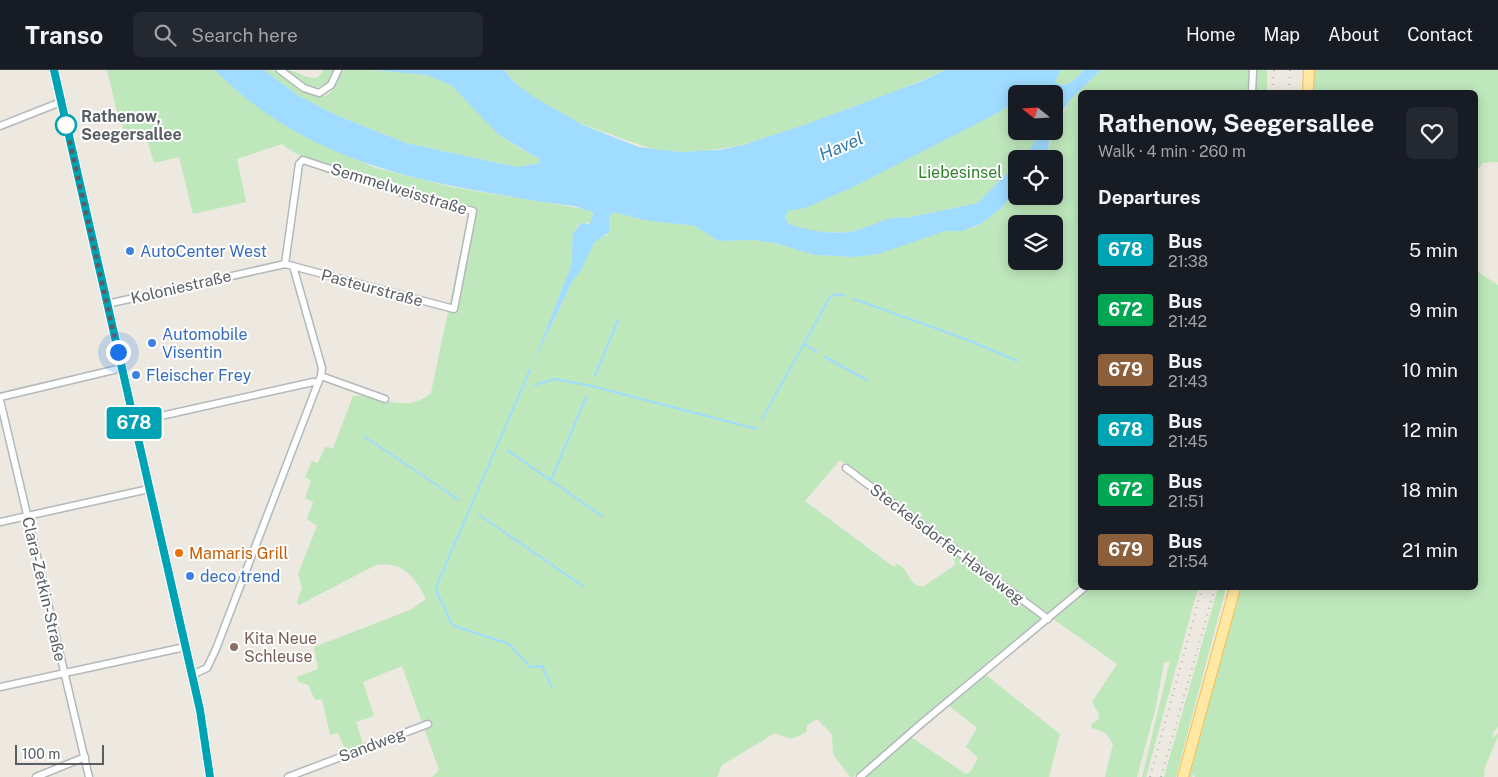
<!DOCTYPE html>
<html lang="en">
<head>
<meta charset="utf-8">
<style>
	body { margin:0; font-family:"Public Sans",sans-serif; background:#242831; color:#f1f3f6; height:100vh; display:flex; flex-direction:column; font-size:19px; white-space:nowrap }
	* { box-sizing:border-box; margin:0 }
	p { font-size:16px; color:#9ea1a6 }
	.icon { flex:none; width:28px; height:28px; fill:none; stroke:currentColor; stroke-width:2; stroke-linecap:round; stroke-linejoin:round }
	.map { position:relative; flex:1; overflow:hidden }
	.side { position:absolute; left:1078px; top:20px; width:400px; height:500px; display:flex; flex-direction:column; background:#171b24; border-radius:8px; box-shadow:0 2px 12px #0003 }
	.side>* { flex:none }
	.badge { padding:0 10px; border-radius:4px; font-size:18px; line-height:32px }
	.needle { width:32px; rotate:288deg }
	.buttons { position:absolute; left:1008px; top:15px; display:grid; gap:10px }
	.buttons a { display:grid; place-items:center; width:55px; height:55px; border-radius:8px; background:#171b24; box-shadow:0 2px 12px #0003; font-size:25px }
	.scale { position:absolute; left:15px; bottom:12px; width:89px; box-sizing:border-box; padding-left:5px; border:2px solid #595e63; border-top:0; font-size:14px; line-height:18px; white-space:nowrap; color:#595e63; -webkit-text-stroke:4px #fff; paint-order:stroke }
	.you { position:absolute; width:25px; height:25px; margin:-12px; border:4px solid #fff; border-radius:50%; background:#1a73e8; box-shadow:0 0 0 8px #1a73e833 }
	.map>.badge { position:absolute; translate:-50% -50%; box-shadow:0 0 0 2px #fff }
	h2 { padding:0 20px; font-size:19px; line-height:45px }
	.round { display:grid; place-items:center; flex:none; width:52px; height:52px; border-radius:8px; background:#242831 }
	.head { display:flex; align-items:center; justify-content:space-between; height:85px; padding:0 20px }
	h1 { font-size:24px; font-weight:700; line-height:38px }
	ul { padding:0; list-style:none }
	li { display:flex; align-items:center; gap:15px; height:60px; padding:0 20px }
	li div { flex:1 }
	li b { display:block; font-size:19px }
	li em { font-style:normal }
	li .badge { min-width:55px; font-weight:700; text-align:center }
	header { display:flex; align-items:center; gap:30px; box-sizing:border-box; height:70px; padding:0 25px; background:#171b24; border-bottom:1px solid #363941 }
	header strong { font-size:24px }
	nav { display:flex; gap:28px; margin-inline-start:auto; font-size:18px }
	.search { width:350px; height:45px; background:#242831; display:flex; align-items:center; gap:12px; box-sizing:border-box; padding:0 18px; border-radius:8px; color:#9ea1a6; font-size:19px }
	.map>svg:first-child { display:block }
</style>
</head>
<body>
<header>
<strong>Transo</strong>
<div class="search"><svg class="icon" aria-label="search" viewBox="0 0 24 24"><circle cx="10" cy="10" r="6"/><path d="M15 15l6 6"/></svg>Search here</div>
<nav><a>Home</a><a>Map</a><a>About</a><a>Contact</a></nav>
</header>
<div class="map">
<svg width="1498" height="707" viewBox="0 0 1498 707">
	<rect width="100%" height="100%" fill="#ede9e0"/>
	<!-- green -->
	<g fill="#bee7bb" fill-rule="evenodd">
		<path d="M107,0H215L303,66L376,98L452,117L590,140L593,146L591,152L578,155L573,163L571,196L534,291L573,210C584,196 589,170 607,165L609,148L613,142L644,150L695,156L718,171L753,170L775,173L814,185L854,187L945,161L970,159L981,154L1001,138L1016,120V126H1054V89H1042L1050,74L1055,52L1063,44L1071,29L1101,0H1267V22H1080V517C1035,558 986,594 939,633C910,658 883,684 853,707H850L833,684L832,664L817,649L807,655L806,662C793,670 789,670 775,663L722,695L717,707H432L439,700L402,596L363,612L374,646L356,652L363,674L346,681L338,663L330,665L322,629L315,630L308,615L299,612L297,607L318,599L314,577L410,540L426,529C416,508 402,490 376,495L299,535L297,532L302,518L298,504L317,456L307,449L313,432L305,428L311,411L305,407L312,391L318,393L325,377L333,378L353,326C381,323 403,346 431,323L470,136C425,127 381,115 337,99C317,92 298,87 282,74L237,89L246,132L193,144L179,87L154,93L145,63L126,68L122,55L141,50L138,41L118,46ZM1016,154H1054V191H1016ZM840,390L931,459L955,492V495L924,516C908,518 910,497 896,494L894,497L805,431Z"/>
		<path d="M264,0C268,0 273,0 276,1C299,12 327,53 341,0C371,0 412,0 440,9C465,20 480,47 499,64C510,74 526,81 539,89L540,93L517,97L406,73L338,46L299,26Z"/>
		<path d="M285,0C297,0 304,9 317,8L324,0H335L326,14C310,23 297,10 285,0Z"/>
		<path d="M504,0H945C913,15 880,27 847,39C794,59 740,82 682,82C652,82 627,70 599,60C564,48 527,30 504,0Z"/>
		<path d="M1061,0H1084C1075,8 1068,19 1055,12Z"/>
		<polygon points="1312,0 1498,0 1498,92 1483,93 1475,103 1475,22 1311,22"/>
		<path d="M1016,32V61H1038L1035,72L1021,89H1016V94L978,133L906,148C887,146 872,157 853,161C838,164 790,164 785,147L788,141L994,45Z"/>
		<polygon points="1475,200 1498,215 1498,657 1493,663 1493,668 1498,663 1498,667 1485,697 1484,707 1195,707 1193,704 1192,707 1187,707 1238,518 1475,518"/>
		<polygon points="1089,518 1198,518 1146,707 1142,707 1170,591 1164,593 1155,641 1137,707 1105,707 1113,674 1106,663 1092,658 1091,654 1098,650 1099,644 1092,632 1117,594 1053,549"/>
		<polygon points="1218,518 1226,518 1176,707 1164,707"/>
		<polygon points="986,605 1060,664 1049,707 864,707 911,667 966,704 970,702 978,688 966,677 977,658 948,635"/>
	</g>
	<!-- water -->
	<g fill="#9fdcff">
		<path d="M215,0H264L299,26L338,46L406,73L517,97L540,93L539,89L499,65L451,15L426,5L376,0H504L514,12L532,26L583,55L639,77L681,82L719,80L743,75L807,54L922,11L945,0H1061L1055,12C1068,20 1075,8 1084,0H1101L1071,29L1054,54V24H1016V32L994,45L851,118L805,138L788,141L785,147L789,154C810,161 832,165 854,161C872,157 887,145 906,148L978,133L1016,94V120L1001,138L981,154L963,161H945L878,184L854,187L814,185L775,173L753,170L718,171L695,156L644,150L613,142L609,148V162L594,173L580,202L573,210L533,293L571,196L573,163L581,153L589,154L593,146L592,142L574,136C544,133 515,127 485,122C384,105 289,76 215,0Z"/>
		<polygon points="1038,61 1052,61 1048,78 1042,89 1021,89 1035,72"/>
	</g>
	<g fill="none" stroke-linecap="round" stroke-linejoin="round">
		<!-- stream -->
		<g stroke="#9fdcff" stroke-width="2">
			<polyline points="854,229 968,270 1017,291"/>
			<polyline points="804,274 817,282"/>
			<polyline points="825,287 867,310"/>
			<polyline points="530,300 438,512 436,520 452,555 509,574 530,597 542,596 552,617"/>
			<polyline points="595,306 618,250"/>
			<polyline points="535,315 555,309 591,316 757,359"/>
			<polyline points="762,349 830,227 836,224 845,226"/>
			<polyline points="365,367 459,430"/>
			<polyline points="507,380 602,446"/>
			<polyline points="551,410 586,327"/>
			<polyline points="479,445 583,516"/>
		</g>
		<defs>
			<g id="street">
				<polyline points="280,0 304,18 319,23 331,15 338,0"/>
				<polyline points="1252,22 1253,0"/>
				<polyline points="0,56 61,32"/>
				<polygon points="303,90 412,126 473,141 454,239 285,194 299,94"/>
				<polyline points="293,196 322,298 321,306"/>
				<polyline points="107,234 285,194"/>
				<polyline points="0,327 122,298"/>
				<polyline points="0,330 89,707"/>
				<polyline points="134,352 313,312 318,313 321,306 385,329"/>
				<polyline points="846,398 1048,549"/>
				<polyline points="0,452 149,419"/>
				<polyline points="192,605 207,598 216,579 318,313"/>
				<polyline points="0,617 185,577"/>
				<polyline points="36,707 85,687"/>
				<polyline points="288,707 428,654"/>
				<polyline points="860,707 922,653 1084,518"/>
			</g>
			<polyline id="secondary" points="54,0 200,640 210,707"/>
			<g id="primary">
				<polyline points="1308,22 1309,0"/>
				<polyline points="1183,707 1235,518"/>
			</g>
		</defs>
		<!-- street casing -->
		<use href="#street" stroke="#b3b8bc" stroke-width="9"/>
		<!-- secondary casing -->
		<use href="#secondary" stroke="#b4b9be" stroke-width="11"/>
		<!-- primary casing -->
		<use href="#primary" stroke="#fabc4d" stroke-width="12"/>
		<!-- street -->
		<use href="#street" stroke="#fff" stroke-width="6"/>
		<!-- secondary -->
		<use href="#secondary" stroke="#fff" stroke-width="9"/>
		<!-- primary -->
		<use href="#primary" stroke="#ffe9a4" stroke-width="10"/>
		<!-- rail -->
		<g stroke="#b2b3b4" stroke-width="2" stroke-dasharray="1 6" stroke-linecap="butt">
			<polyline points="1272,22 1274,0"/>
			<polyline points="1289,22 1290,0"/>
			<polyline points="1150,707 1202,518"/>
			<polyline points="1161,707 1215,518"/>
		</g>
	</g>
	<g fill="none" stroke-linecap="round" stroke-linejoin="round">
		<defs>
			<polyline id="line" points="54,0 200,640 210,707"/>
		</defs>
		<!-- line casing -->
		<use href="#line" stroke="#fff" stroke-width="11"/>
		<!-- line -->
		<use href="#line" stroke="#00a3b4" stroke-width="8"/>
		<!-- walk -->
		<polyline stroke="#595e63" stroke-width="5" stroke-dasharray="0 9" points="66,55 118,282"/>
	</g>
	<!-- markers -->
	<circle fill="#fff" stroke="#00a3b4" stroke-width="2.5" cx="66" cy="55" r="10"/>
	<g fill="#3f7fe0" stroke="#fff" stroke-width="2">
		<circle cx="130" cy="181" r="5"/>
		<circle cx="152" cy="273" r="5"/>
		<circle cx="136" cy="305" r="5"/>
		<circle cx="190" cy="506" r="5"/>
	</g>
	<circle fill="#e8710a" stroke="#fff" stroke-width="2" cx="179" cy="483" r="5"/>
	<circle fill="#8d6e63" stroke="#fff" stroke-width="2" cx="234" cy="577" r="5"/>
	<g text-anchor="middle" dominant-baseline="central" stroke-width="4" stroke-linejoin="round" paint-order="stroke">
		<!-- stop labels -->
		<g font-size="16" font-weight="bold" fill="#595e63" stroke="#fff" text-anchor="start">
			<text x="81" y="46">Rathenow,<tspan x="81" dy="18">Seegersallee</tspan></text>
		</g>
		<!-- park labels -->
		<g font-size="16" fill="#31842e" stroke="#fff">
			<text x="960" y="102">Liebesinsel</text>
		</g>
		<!-- street labels -->
		<g font-size="16" fill="#595e63" stroke="#fff">
			<text transform="translate(399 119) rotate(17)">Semmelweisstraße</text>
			<text transform="translate(181 217) rotate(-13)">Koloniestraße</text>
			<text transform="translate(372 218) rotate(15)">Pasteurstraße</text>
			<text transform="translate(947 474) rotate(37)">Steckelsdorfer Havelweg</text>
			<text transform="translate(44 519) rotate(77)">Clara-Zetkin-Straße</text>
			<text transform="translate(372 675) rotate(-21)">Sandweg</text>
		</g>
		<!-- shop labels -->
		<g font-size="16" fill="#366cbe" stroke="#fff" text-anchor="start">
			<text x="140" y="181">AutoCenter West</text>
			<text x="162" y="264">Automobile<tspan x="162" dy="18">Visentin</tspan></text>
			<text x="146" y="305">Fleischer Frey</text>
			<text x="200" y="506">deco trend</text>
		</g>
		<!-- food labels -->
		<g font-size="16" fill="#c56008" stroke="#fff" text-anchor="start">
			<text x="189" y="483">Mamaris Grill</text>
		</g>
		<!-- education labels -->
		<g font-size="16" fill="#785e54" stroke="#fff" text-anchor="start">
			<text x="244" y="568">Kita Neue<tspan x="244" dy="18">Schleuse</tspan></text>
		</g>
		<!-- water labels -->
		<g font-size="18" font-style="italic" fill="#3479ad" stroke="#fff">
			<text transform="translate(841 76) rotate(-23)">Havel</text>
		</g>
	</g>
</svg>
<div class="buttons">
<a><svg class="needle" viewBox="-14 -14 28 28"><path d="M0-13l5 13h-10z" fill="#e53935"/><path d="M0 13l5-13h-10z" fill="#9ea1a6"/></svg></a>
<a><svg class="icon" aria-label="locate" viewBox="0 0 24 24"><circle cx="12" cy="12" r="6"/><path d="M12 2v4M12 18v4M2 12h4M18 12h4"/></svg></a>
<a><svg class="icon" aria-label="layers" viewBox="0 0 24 24"><path d="M12 4l9 5-9 5-9-5zM3 14l9 5 9-5"/></svg></a>
</div>
<div class="scale">100 m</div>
<div class="you" style="left:118px;top:282px"></div>
<b class="badge" style="left:134px;top:353px;background:#00a3b4;color:#fff">678</b>
<section class="side">
<div class="head"><div><h1>Rathenow, Seegersallee</h1><p>Walk · 4 min · 260 m</p></div><a class="round"><svg class="icon" aria-label="heart" viewBox="0 0 24 24"><path d="M12 20l-8-8c-3-5 5-10 8-4 3-6 11-1 8 4z"/></svg></a></div>
<h2>Departures</h2>
<ul>
<li><span class="badge" style="background:#00a3b4;color:#fff">678</span><div><b>Bus</b><p>21:38</p></div><em>5 min</em></li>
<li><span class="badge" style="background:#00a651;color:#fff">672</span><div><b>Bus</b><p>21:42</p></div><em>9 min</em></li>
<li><span class="badge" style="background:#8b5e3c;color:#fff">679</span><div><b>Bus</b><p>21:43</p></div><em>10 min</em></li>
<li><span class="badge" style="background:#00a3b4;color:#fff">678</span><div><b>Bus</b><p>21:45</p></div><em>12 min</em></li>
<li><span class="badge" style="background:#00a651;color:#fff">672</span><div><b>Bus</b><p>21:51</p></div><em>18 min</em></li>
<li><span class="badge" style="background:#8b5e3c;color:#fff">679</span><div><b>Bus</b><p>21:54</p></div><em>21 min</em></li>
</ul>
</section>
</div>
</body>
</html>
